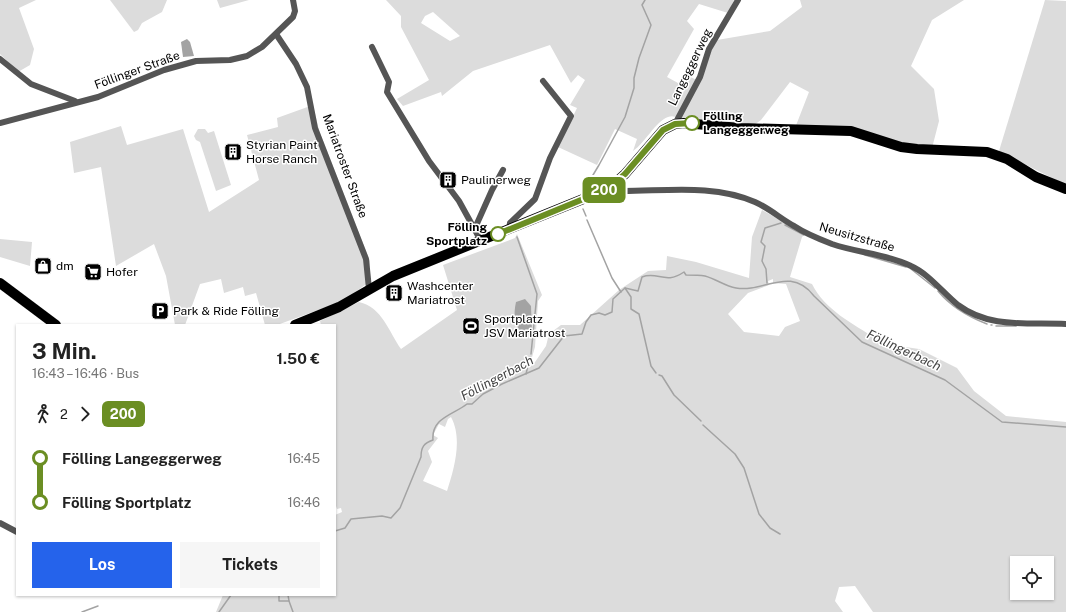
<!DOCTYPE html>
<html lang="de">
<head>
<meta charset="utf-8">
<style>
	body { margin:0; font-family:"Public Sans",sans-serif; background:#f6f6f6; color:#222; height:100vh; display:flex; flex-direction:column; font-size:15px; white-space:nowrap }
	* { box-sizing:border-box; margin:0 }
	p { font-size:13px; color:#767676 }
	.icon { flex:none; width:22px; height:22px; fill:none; stroke:currentColor; stroke-width:2; stroke-linecap:round; stroke-linejoin:round }
	.map { position:relative; flex:1; overflow:hidden }
	.details { position:absolute; left:16px; top:324px; width:320px; height:272px; display:flex; flex-direction:column; background:#fff; border-radius:0px; box-shadow:0 1px 3px #0004 }
	.details>* { flex:none }
	.badge { padding:0 8px; border-radius:6px; font-size:14px; line-height:26px }
	.fabs { position:absolute; left:1010px; top:556px; display:grid; gap:8px }
	.fabs a { display:grid; place-items:center; width:44px; height:44px; border-radius:0px; background:#fff; box-shadow:0 1px 3px #0004; font-size:20px }
	.map>.badge { position:absolute; translate:-50% -50%; box-shadow:0 0 0 2px #fff }
	.legs { display:flex; align-items:center; gap:6px; height:44px; padding:0 16px; font-size:13px }
	.legs p { margin-inline-start:auto }
	.overview { display:flex; align-items:center; justify-content:space-between; height:68px; padding:0 16px }
	h1 { font-size:22px; font-weight:700; line-height:30px }
	.button { display:flex; gap:8px; margin-top:auto; padding:8px 16px }
	.button a { flex:1; height:46px; border-radius:0px; background:#2563eb; color:#fff; font-size:16px; font-weight:700; line-height:46px; text-align:center }
	.button a+a { background:#f6f6f6; color:#222 }
	ul { padding:0 16px; list-style:none }
	li { display:flex; align-items:center; gap:14px; height:44px; font-size:15px }
	li i { display:grid; place-items:center; width:6px; height:100%; margin:0 5px; background:currentColor }
	li i::after { content:''; width:10px; height:10px; margin:-5px; border:3px solid; border-radius:50%; background:#fff }
	li p { margin-inline-start:auto }
	li:first-child i { background:linear-gradient(#0000 50%,currentColor 0) }
	li:last-child i { background:linear-gradient(currentColor 50%,#0000 0) }
	.map>svg:first-child { display:block }
</style>
</head>
<body>
<div class="map">
<svg width="1066" height="612" viewBox="0 0 1066 612">
	<rect width="100%" height="100%" fill="#fff"/>
	<!-- green -->
	<g fill="#dcdcdc" fill-rule="evenodd">
		<polygon points="0,0 36,0 19,8 34,49 30,65 18,72 0,54"/>
		<polygon points="110,0 167,0 162,12 142,23 138,30 134,32"/>
		<polygon points="217,0 249,0 220,8"/>
		<path d="M386,0H734L728,13L699,4L687,21L694,29L667,77L678,83L684,74L699,81L709,54L717,40L770,31L802,7L800,0H964L932,20L911,66L934,89L939,121L932,148L795,128L809,92L790,82L761,120L754,125L689,118C682,122 676,114 668,117C655,122 645,143 633,151L637,139L615,129L597,165L558,147L577,108L570,105L585,80L578,75L571,83L550,45L473,71L442,96L441,92L403,106L397,99L429,80L401,27V16ZM433,12L460,36L450,41L421,23L425,16Z"/>
		<polygon points="1045,0 1066,1 1066,185 999,151"/>
		<polygon points="313,105 319,130 370,261 369,282 346,299 332,305 277,325 265,325 256,293 245,296 243,287 224,293 221,279 200,284 185,325 175,325 166,276 154,244 116,266 101,167 74,173 70,142 121,126 127,145 183,129 209,212 259,180 247,135 278,127 277,118"/>
		<polygon points="198,129 205,129 208,133 214,131 231,185 216,191 200,142 196,140 194,136"/>
		<path d="M762,210L805,234L802,237L790,277L812,284C825,310 853,324 877,339L879,343L919,349L957,368L974,391L1006,416L1066,422V612H873L855,586L839,587L835,601L843,612H216L223,595H335V515L342,512L341,508L337,509L335,503V325H321L320,321L359,302C382,307 389,332 401,349L457,310L443,265L515,238L517,234L542,295L538,301L535,347L530,364L533,365L546,346L549,334L561,325H580L619,290L648,271L666,270L667,256L696,262L749,278L752,237ZM773,279V283L786,284L800,321L785,327L779,336L744,332L728,314L748,293L769,285L768,281ZM451,417C463,439 454,469 447,491L423,481L432,462L428,451L438,438L433,435L439,424L445,427L448,419ZM1017,563H1047V593H1017Z"/>
		<polygon points="0,239 32,242 30,266 0,257"/>
	</g>
	<!-- water -->
	<g fill="#a3a3a3">
		<polygon points="187,39 190,42 194,56 183,57 181,42"/>
		<path d="M525,299L531,306L532,332L525,336C514,326 513,316 516,302Z"/>
	</g>
	<g fill="none" stroke-linecap="round" stroke-linejoin="round">
		<!-- stream -->
		<g stroke="#a3a3a3" stroke-width="1.5">
			<polyline points="581,195 599,165 625,117 634,88 634,78 639,58 651,25 642,5 645,0"/>
			<polyline points="583,209 586,216"/>
			<polyline points="587,220 612,278 621,292"/>
			<polyline points="785,225 804,235"/>
			<polyline points="517,237 537,294 531,354"/>
			<polyline points="865,255 906,267"/>
			<polyline points="911,269 935,288"/>
			<polyline points="767,283 766,269 762,261 765,246 761,242 765,228 781,223"/>
			<polyline points="625,288 631,297 631,309 639,314 651,366 656,373"/>
			<path d="M938,291C951,307 969,317 987,324"/>
			<polyline points="991,325 992,325"/>
			<polyline points="996,326 1016,326"/>
			<polyline points="526,374 530,357"/>
			<polyline points="659,375 662,376 674,395 701,421"/>
			<polyline points="703,425 735,454 744,468 759,514 770,528 780,534"/>
			<path d="M335,531L345,528L351,519L382,516L391,518L400,508L421,457C421,447 424,443 433,440C431,418 453,415 467,404H472L483,394L502,384L539,368L564,336L582,334L586,322L591,315L599,313L605,315L612,312L613,299L625,288L638,291L642,277C658,271 665,285 684,272L686,275C692,275 699,275 705,276C716,279 725,286 736,288C764,293 790,265 814,296L862,342L945,380L1002,422L1066,427"/>
			<polyline points="279,595 279,601 289,601 288,595"/>
			<polyline points="289,601 293,612"/>
			<polyline points="82,612 98,606"/>
			<polyline points="219,612 231,595"/>
		</g>
		<!-- street -->
		<g stroke="#555" stroke-width="6">
			<polyline points="276,34 296,64 307,87 315,128 366,259 369,289"/>
			<polyline points="372,47 389,82 387,92 429,161 459,201 481,241"/>
			<polyline points="0,59 31,84 75,101"/>
			<polyline points="0,123 98,97 164,70 196,61 230,60 247,56 262,47 293,17 295,11 293,0"/>
			<polyline points="675,124 700,77 709,49 738,0"/>
			<path d="M611,186L615,190L623,191C667,191 714,184 755,202C769,208 781,219 794,226C806,234 819,239 832,244C858,253 887,254 911,266C929,274 943,293 958,305C990,329 1028,322 1066,324"/>
			<polyline points="475,228 492,190 503,170"/>
			<polyline points="509,230 510,223 535,199 550,158 571,116 543,81"/>
			<polyline points="0,523 17,532"/>
		</g>
		<!-- primary -->
		<g stroke="#000" stroke-width="10">
			<polyline points="0,283 56,325"/>
			<polyline points="295,325 339,307 393,276 598,193 615,183 625,174 663,130 675,124 684,123 740,128 851,131 901,147 917,149 987,152 1007,159 1036,177 1066,189"/>
		</g>
	</g>
	<g fill="none" stroke-linecap="round" stroke-linejoin="round">
		<defs>
			<polyline id="line-1" points="498,234 598,193 615,183 625,174 663,130 675,124 692,123"/>
		</defs>
		<!-- line-1 casing -->
		<use href="#line-1" stroke="#fff" stroke-width="9"/>
		<!-- line-1 -->
		<use href="#line-1" stroke="#6b8e23" stroke-width="6"/>
	</g>
	<!-- icons -->
	<defs>
		<symbol id="building-square" viewBox="-11 -11 22 22"><rect x="-9" y="-9" width="18" height="18" rx="4" fill="#000" stroke="#fff"/><path d="M-4-6H4V6H1V3H-1V6H-4ZM-2.5-4.3h1.7v1.8h-1.7ZM.8-4.3h1.7v1.8H.8ZM-2.5-1h1.7V.8h-1.7ZM.8-1h1.7V.8H.8Z" fill="#fff"/></symbol>
		<symbol id="shop-square" viewBox="-11 -11 22 22"><rect x="-9" y="-9" width="18" height="18" rx="4" fill="#000" stroke="#fff"/><path d="M-5-2.5h2.3a2.7 3.5 0 0 1 5.4 0H5L5.5 6h-11ZM-1.5-2.5h3a1.5 2.3 0 0 0-3 0Z" fill="#fff"/></symbol>
		<symbol id="supermarket-square" viewBox="-11 -11 22 22"><rect x="-9" y="-9" width="18" height="18" rx="4" fill="#000" stroke="#fff"/><path d="M-6-5.5h2.5l.6 2H6L4.5 2H-2.5L-4.4-4H-6ZM-1.5 3.2a1.3 1.3 0 1 0 .1 0ZM3 3.2a1.3 1.3 0 1 0 .1 0Z" fill="#fff"/></symbol>
		<symbol id="parking-square" viewBox="-11 -11 22 22"><rect x="-9" y="-9" width="18" height="18" rx="4" fill="#000" stroke="#fff"/><path d="M-3.5-5.5H1a3.5 3.5 0 0 1 0 7H-1V5.5H-3.5ZM-1-3.4V-.6H.8a1.4 1.4 0 0 0 0-2.8Z" fill="#fff"/></symbol>
		<symbol id="stadium-square" viewBox="-11 -11 22 22"><rect x="-9" y="-9" width="18" height="18" rx="4" fill="#000" stroke="#fff"/><path d="M0-5a6.5 5 0 1 0 0 10a6.5 5 0 1 0 0-10ZM-3.5-1.8h7v3.6h-7Z" fill="#fff"/></symbol>
	</defs>
	<g fill-rule="evenodd">
		<use href="#building-square" x="223" y="142" width="20" height="20"/>
		<use href="#building-square" x="438" y="170" width="20" height="20"/>
		<use href="#shop-square" x="33" y="256" width="20" height="20"/>
		<use href="#supermarket-square" x="83" y="262" width="20" height="20"/>
		<use href="#building-square" x="384" y="283" width="20" height="20"/>
		<use href="#parking-square" x="150" y="301" width="20" height="20"/>
		<use href="#stadium-square" x="461" y="316" width="20" height="20"/>
	</g>
	<!-- markers -->
	<g fill="#fff" stroke="#6b8e23" stroke-width="2">
		<circle cx="692" cy="123" r="7"/>
		<circle cx="498" cy="234" r="7"/>
	</g>
	<g text-anchor="middle" dominant-baseline="central" stroke-width="3" stroke-linejoin="round" paint-order="stroke">
		<!-- street labels -->
		<g font-size="12" fill="#000" stroke="#fff">
			<text transform="translate(690 67) rotate(-64)">Langeggerweg</text>
			<text transform="translate(137 70) rotate(-20)">Föllinger Straße</text>
			<text transform="translate(345 166) rotate(70)">Mariatroster Straße</text>
			<text transform="translate(857 237) rotate(16)">Neusitzstraße</text>
		</g>
		<!-- stop labels -->
		<g font-size="12" font-weight="bold" fill="#000" stroke="#fff" text-anchor="start">
			<text x="703" y="116">Fölling<tspan x="703" dy="14">Langeggerweg</tspan></text>
			<text x="487" y="227" text-anchor="end">Fölling<tspan x="487" dy="14">Sportplatz</tspan></text>
		</g>
		<!-- poi labels -->
		<g font-size="12" fill="#000" stroke="#fff" text-anchor="start">
			<text x="246" y="145">Styrian Paint<tspan x="246" dy="14">Horse Ranch</tspan></text>
			<text x="461" y="180">Paulinerweg</text>
			<text x="56" y="266">dm</text>
			<text x="106" y="272">Hofer</text>
			<text x="407" y="286">Washcenter<tspan x="407" dy="14">Mariatrost</tspan></text>
			<text x="173" y="311">Park &amp; Ride Fölling</text>
			<text x="484" y="319">Sportplatz<tspan x="484" dy="14">JSV Mariatrost</tspan></text>
		</g>
		<!-- water labels -->
		<g font-size="13" font-style="italic" fill="#444" stroke="#fff">
			<text transform="translate(904 350) rotate(25)">Föllingerbach</text>
			<text transform="translate(497 378) rotate(-28)">Föllingerbach</text>
		</g>
	</g>
</svg>
<div class="fabs">
<a><svg class="icon" aria-label="locate" viewBox="0 0 24 24"><circle cx="12" cy="12" r="6"/><path d="M12 2v4M12 18v4M2 12h4M18 12h4"/></svg></a>
</div>
<b class="badge" style="left:604px;top:190px;background:#6b8e23;color:#fff">200</b>
<section class="details">
<div class="overview"><div><h1>3 Min.</h1><p>16:43 – 16:46 · Bus</p></div><b>1.50 €</b></div>
<div class="legs"><svg class="icon" aria-label="walk" viewBox="0 0 24 24"><circle cx="13" cy="4" r="2"/><path d="M13 8l-2 6 4 7M11 14l-3 7M7 12l3-4h3l4 4"/></svg>2<svg class="icon" aria-label="forward" viewBox="0 0 24 24"><path d="M9 5l7 7-7 7"/></svg><b class="badge" style="background:#6b8e23;color:#fff">200</b></div>
<ul>
<li><i style="color:#6b8e23"></i><b>Fölling Langeggerweg</b><p>16:45</p></li>
<li><i style="color:#6b8e23"></i><b>Fölling Sportplatz</b><p>16:46</p></li>
</ul>
<div class="button"><a>Los</a><a>Tickets</a></div>
</section>
</div>
</body>
</html>
